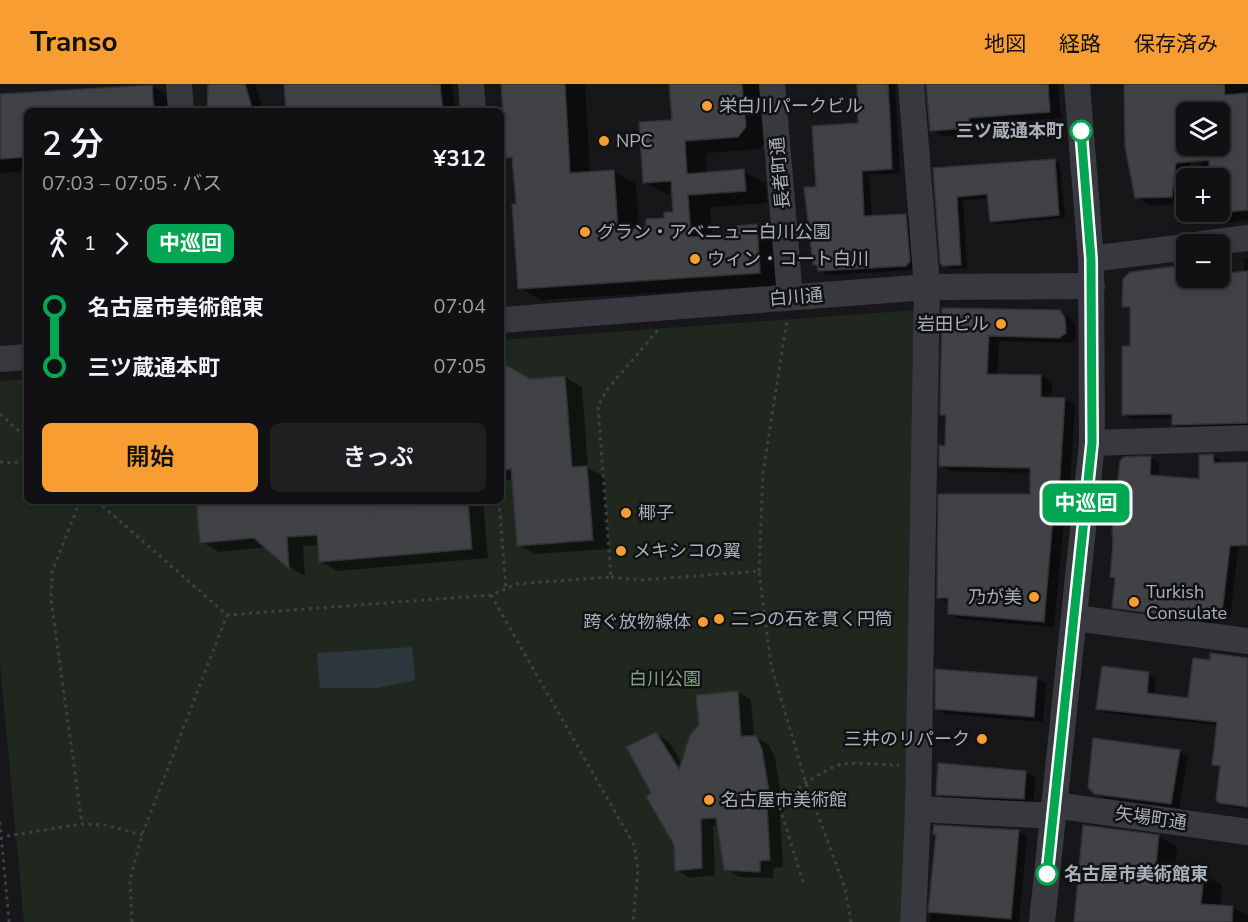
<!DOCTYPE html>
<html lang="ja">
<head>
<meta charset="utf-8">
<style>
	body { margin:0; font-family:"Nunito Sans","Noto Sans JP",sans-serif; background:#1e1f21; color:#f1f3f6; height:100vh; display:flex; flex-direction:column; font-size:22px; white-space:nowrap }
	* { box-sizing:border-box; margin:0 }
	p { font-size:20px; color:#9c9da0 }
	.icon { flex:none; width:33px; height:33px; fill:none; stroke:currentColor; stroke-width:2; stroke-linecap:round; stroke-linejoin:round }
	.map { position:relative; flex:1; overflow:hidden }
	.panel { position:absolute; left:24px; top:24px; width:480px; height:396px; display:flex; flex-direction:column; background:#111113; border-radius:9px; box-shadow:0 3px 9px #0003,0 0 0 2px #303133 }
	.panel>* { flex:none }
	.badge { padding:0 12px; border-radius:9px; font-size:21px; line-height:39px }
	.buttons { position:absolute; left:1176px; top:18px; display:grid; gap:12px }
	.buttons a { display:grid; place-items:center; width:54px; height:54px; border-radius:9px; background:#111113; box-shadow:0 3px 9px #0003,0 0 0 2px #303133; font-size:30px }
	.map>.badge { position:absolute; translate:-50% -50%; box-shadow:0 0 0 3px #fff }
	.legs { display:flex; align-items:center; gap:9px; height:66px; padding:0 18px; font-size:20px }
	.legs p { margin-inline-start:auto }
	.head { display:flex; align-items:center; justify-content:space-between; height:102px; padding:0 18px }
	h1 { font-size:33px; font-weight:600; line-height:45px }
	.primary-button { display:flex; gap:12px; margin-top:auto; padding:12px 18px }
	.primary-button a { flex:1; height:69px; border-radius:9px; background:#f79d31; color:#111; font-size:24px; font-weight:600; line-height:69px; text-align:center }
	.primary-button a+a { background:#1e1f21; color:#f1f3f6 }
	ul { padding:0 18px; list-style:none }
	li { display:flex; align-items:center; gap:21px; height:60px; font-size:22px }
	li i { display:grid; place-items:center; width:9px; height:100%; margin:0 8px; background:currentColor }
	li i::after { content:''; width:15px; height:15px; margin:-8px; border:4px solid; border-radius:50%; background:#111113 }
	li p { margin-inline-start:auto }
	li:first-child i { background:linear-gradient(#0000 50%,currentColor 0) }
	li:last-child i { background:linear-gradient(currentColor 50%,#0000 0) }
	header { display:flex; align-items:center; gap:36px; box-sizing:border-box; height:84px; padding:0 30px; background:#f79d31; color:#111 }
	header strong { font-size:28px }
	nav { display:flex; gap:33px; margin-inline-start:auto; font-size:21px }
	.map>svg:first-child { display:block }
</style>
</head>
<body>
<header>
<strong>Transo</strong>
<nav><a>地図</a><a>経路</a><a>保存済み</a></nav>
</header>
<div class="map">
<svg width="1248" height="838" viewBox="0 0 1248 838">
	<rect width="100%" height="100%" fill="#171719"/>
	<!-- green -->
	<polygon fill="#1f271f" points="917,226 908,668 900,838 24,838 0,580 0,297 27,295 27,417 501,417 501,256"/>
	<!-- water -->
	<polygon fill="#2c383d" points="412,563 415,596 378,604 320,604 317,569"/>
	<!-- shadow -->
	<g fill="#0007">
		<polygon points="209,0 255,0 263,27 207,27"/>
		<polygon points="285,0 452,0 455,27 287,27"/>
		<polygon points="502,0 585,0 590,89 614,87 636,100 639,145 648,145 674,129 673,110 666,110 644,98 673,37 671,0 762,0 767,56 760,65 706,69 707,90 744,87 766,100 767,119 710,123 712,153 739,151 756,142 778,154 782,201 541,216 520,204 514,76 508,73"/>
		<polygon points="858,0 895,0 900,89 869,91 872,133 906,131 914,136 915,186 827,191 814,180 818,104 860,40"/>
		<polygon points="926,0 1058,0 1061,34 979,40 980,50 942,52 931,46"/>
		<polygon points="1125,0 1248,0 1248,136 1219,140 1205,132 1205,128 1220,128 1220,94 1202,94 1200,62 1220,62 1220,28 1186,28 1186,62 1192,62 1189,94 1186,94 1186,120 1150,121 1136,113"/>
		<polygon points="151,2 174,15 175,27 27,27 27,87 0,89 0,12"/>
		<polygon points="1054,77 1060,80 1065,134 997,140 991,137 989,114 963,116 967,184 951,185 944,181 934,86"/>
		<polygon points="1243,175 1248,175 1248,344 1183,346 1174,341 1174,334 1132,335 1123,330 1131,264 1131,227 1124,222 1131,189 1186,182 1186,194 1220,194 1245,189"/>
		<polygon points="943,225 1060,228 1071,234 1075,241 1076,255 1070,259 999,257 997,292 1041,292 1052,298 1051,315 1065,315 1075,321 1069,415 1066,415 1054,543 960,535 949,529 949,520 938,513 1032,411 1032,389 951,387 940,381 947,363 948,333 942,330"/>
		<polygon points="501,283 531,297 565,293 582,303 588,384 604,393 609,465 535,470 519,461 514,396 501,396"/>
		<polygon points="1213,372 1222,377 1222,380 1248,385 1230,533 1213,531 1212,540 1122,528 1113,523 1116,495 1111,492 1151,374 1159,379 1159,393 1201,397"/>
		<polygon points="197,417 483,417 488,474 337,487 321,477 319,461 303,462 305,492 290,483 267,463 219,468 202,458"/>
		<polygon points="1248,573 1248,725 1228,723 1220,718 1222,685 1213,680 1218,641 1106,629 1098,624 1148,590 1156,594 1154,611 1190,615 1211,578"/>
		<polygon points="1036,595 1046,600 1043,638 946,630 936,624"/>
		<polygon points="738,608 751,616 754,653 769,661 775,674 784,727 780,729 783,783 773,784 773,794 739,793 726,785 719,741 713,742 715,791 690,794 676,786 675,760 653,709 656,650 669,658 682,679"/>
		<polygon points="1179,668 1188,672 1179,724 1104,714 1095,709"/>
		<polygon points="1026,689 1036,694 1033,720 947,716 937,710"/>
		<polygon points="935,742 1019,748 1027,753 1019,838 930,838 937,752"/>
		<polygon points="1158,752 1177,763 1174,793 1204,791 1222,801 1220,823 1233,824 1248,831 1248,838 1075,838"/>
	</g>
	<!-- building -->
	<g fill="#414246" stroke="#313135" stroke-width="1.5" fill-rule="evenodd">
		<polygon points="208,0 245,0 253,27 207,27"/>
		<polygon points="284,0 440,0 443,27 286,27"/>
		<polygon points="501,0 565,0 570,89 614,86 618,146 646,143 646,135 664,134 664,128 673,128 671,97 643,99 639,38 672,36 669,0 742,0 746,43 738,53 685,57 687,90 744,85 746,107 688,111 691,153 737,149 737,142 757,140 760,189 518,205 512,120 516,120 512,73 506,74"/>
		<polygon points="857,0 888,0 890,33 892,85 862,87 864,132 906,130 910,177 906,182 818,187 817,181 813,181 804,103 816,103 812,42 858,39"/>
		<polygon points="926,0 1048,0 1050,28 969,34 969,44 930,47"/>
		<path d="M1124,0H1224L1225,11L1248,9V126L1220,129V94H1210L1209,76L1176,79L1172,113L1135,114L1125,63ZM1186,28H1220V62H1186Z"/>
		<polygon points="152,1 154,27 27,27 27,73 0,75 0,10"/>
		<polygon points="1055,75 1059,131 990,138 987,110 957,113 961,181 943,182 940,179 933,84"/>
		<polygon points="1186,181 1186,194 1220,194 1220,190 1248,187 1248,339 1172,341 1172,330 1122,331 1122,262 1130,262 1130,223 1122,223 1123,195 1130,188"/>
		<polygon points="942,224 1060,226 1065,234 1066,249 1059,254 989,252 987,290 1041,291 1041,313 1065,314 1059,410 1055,410 1044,538 948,530 948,514 937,514 938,410 1030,410 1030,384 939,382 939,361 945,362 946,331 940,331 940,326"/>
		<polygon points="501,278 530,295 565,292 572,383 587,382 593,456 517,462 511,385 501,387"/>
		<polygon points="1213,370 1214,379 1248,378 1248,461 1230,462 1222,529 1204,527 1203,536 1112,524 1115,494 1110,493 1113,460 1112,447 1120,377 1124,373 1151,372 1150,391 1199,395 1199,371"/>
		<polygon points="196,417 468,417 472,465 319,478 317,451 287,453 289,485 254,454 200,459"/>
		<polygon points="1210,569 1248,574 1248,723 1219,719 1216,716 1220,682 1212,681 1217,638 1096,625 1102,582 1149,588 1147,609 1188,614 1193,574 1210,576"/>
		<polygon points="935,585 1037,593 1034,633 935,625"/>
		<polygon points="738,607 741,652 756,652 762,665 771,719 767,721 770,776 760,777 760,788 724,786 716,734 701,735 702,784 675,787 674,761 646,713 651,709 626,663 656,648 679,685 690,651 699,640 696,611"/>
		<polygon points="1093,654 1180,666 1171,720 1094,710 1088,703"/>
		<polygon points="938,679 1026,687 1024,715 936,711"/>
		<polygon points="934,741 1019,746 1011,835 928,828 936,750 933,750"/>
		<polygon points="1083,741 1159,751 1155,790 1187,792 1187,788 1204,789 1201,820 1233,822 1232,838 1074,838"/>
	</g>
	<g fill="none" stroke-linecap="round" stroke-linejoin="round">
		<!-- path -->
		<g stroke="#3e4145" stroke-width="3" stroke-dasharray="3 4.5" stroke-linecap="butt">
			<polyline points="0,330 27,354"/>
			<polyline points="0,378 14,379 27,375"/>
			<polyline points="80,417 52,488 51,515 82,740"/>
			<polyline points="97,417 227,531 491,511 516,500 611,493 598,323 606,307 658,246"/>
			<polyline points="499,417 506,505"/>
			<polyline points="368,467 371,426 469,417"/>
			<polyline points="759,487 763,388 787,236"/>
			<polyline points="611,493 643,496 759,487 771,581 806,699 845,804 851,838"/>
			<polyline points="491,511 634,761 638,785 633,838"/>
			<polyline points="0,738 9,838"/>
			<polyline points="7,752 82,740 106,741 142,751"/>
			<path d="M803,798L780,724C783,711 829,682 843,680C861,678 881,681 899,681"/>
			<polyline points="132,838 130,796 142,751 227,531"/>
		</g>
		<!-- minor -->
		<g stroke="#38393e" stroke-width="26">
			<polyline points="179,0 181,27"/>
			<polyline points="471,0 473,27"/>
			<polyline points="772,0 790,213"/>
			<polyline points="911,0 927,203 918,725 913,838"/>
			<polyline points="1202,160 1248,154"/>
			<polyline points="1091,175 1186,163"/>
			<polyline points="501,236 927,203 1092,202"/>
			<polyline points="0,275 27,273"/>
			<polyline points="1092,359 1248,354"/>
			<polyline points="1075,534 1248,557"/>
			<polyline points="1054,721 1248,748"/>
			<polyline points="918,725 1053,732"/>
			<polyline points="1042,838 1092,359 1091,175 1077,0"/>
		</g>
	</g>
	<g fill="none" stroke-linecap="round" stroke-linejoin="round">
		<defs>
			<polyline id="line-1" points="1047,790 1092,359 1091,175 1081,47"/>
		</defs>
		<!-- line-1 casing -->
		<use href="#line-1" stroke="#fff" stroke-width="14"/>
		<!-- line-1 -->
		<use href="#line-1" stroke="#00a651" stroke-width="9"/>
	</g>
	<!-- markers -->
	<g fill="#f79d31" stroke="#121214" stroke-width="2">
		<circle cx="707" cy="22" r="6"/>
		<circle cx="604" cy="57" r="6"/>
		<circle cx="585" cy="148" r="6"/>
		<circle cx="695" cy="175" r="6"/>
		<circle cx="1001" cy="240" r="6"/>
		<circle cx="626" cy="429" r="6"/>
		<circle cx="621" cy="467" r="6"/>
		<circle cx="1034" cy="513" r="6"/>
		<circle cx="1134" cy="518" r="6"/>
		<circle cx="719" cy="535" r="6"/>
		<circle cx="703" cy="538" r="6"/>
		<circle cx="982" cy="655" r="6"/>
		<circle cx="709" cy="716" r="6"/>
	</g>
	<g fill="#fff" stroke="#00a651" stroke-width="3">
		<circle cx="1081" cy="47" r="10"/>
		<circle cx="1047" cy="790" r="10"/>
	</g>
	<g text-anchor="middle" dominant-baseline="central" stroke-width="5" stroke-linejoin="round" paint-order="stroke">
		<!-- poi labels -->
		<g font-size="18" fill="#a9b0b9" stroke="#121214" text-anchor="start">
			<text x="719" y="22">栄白川パークビル</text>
			<text x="616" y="57">NPC</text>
			<text x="597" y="148">グラン・アベニュー白川公園</text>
			<text x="707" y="175">ウィン・コート白川</text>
			<text x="989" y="240" text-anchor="end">岩田ビル</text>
			<text x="638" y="429">椰子</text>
			<text x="633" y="467">メキシコの翼</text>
			<text x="1146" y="508">Turkish<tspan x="1146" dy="21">Consulate</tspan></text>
			<text x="1022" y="513" text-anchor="end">乃が美</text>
			<text x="731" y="535">二つの石を貫く円筒</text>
			<text x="691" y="538" text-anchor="end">跨ぐ放物線体</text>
			<text x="970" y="655" text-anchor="end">三井のリパーク</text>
			<text x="721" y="716">名古屋市美術館</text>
		</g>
		<!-- stop labels -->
		<g font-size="18" font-weight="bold" fill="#a9b0b9" stroke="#121214" text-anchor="end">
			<text x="1064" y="47">三ツ蔵通本町</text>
			<text x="1064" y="790" text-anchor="start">名古屋市美術館東</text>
		</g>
		<!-- street labels -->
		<g font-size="18" fill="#a9b0b9" stroke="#121214">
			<text transform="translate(780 89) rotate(-95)">長者町通</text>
			<text transform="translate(796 213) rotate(-5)">白川通</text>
			<text transform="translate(1151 734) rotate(8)">矢場町通</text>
		</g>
		<!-- park labels -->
		<g font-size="18" fill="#81a57f" stroke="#121214">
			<text x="665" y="595">白川公園</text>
		</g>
	</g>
</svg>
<div class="buttons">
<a><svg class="icon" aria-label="layers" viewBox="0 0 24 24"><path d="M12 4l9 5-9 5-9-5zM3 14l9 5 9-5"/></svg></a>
<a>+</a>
<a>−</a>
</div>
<b class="badge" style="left:1086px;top:419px;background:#00a651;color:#fff">中巡回</b>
<section class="panel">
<div class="head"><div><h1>2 分</h1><p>07:03 – 07:05 · バス</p></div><b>¥312</b></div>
<div class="legs"><svg class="icon" aria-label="walk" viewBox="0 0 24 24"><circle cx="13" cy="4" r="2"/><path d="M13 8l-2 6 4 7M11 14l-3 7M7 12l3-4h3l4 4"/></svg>1<svg class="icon" aria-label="forward" viewBox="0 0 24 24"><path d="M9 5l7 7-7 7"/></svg><b class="badge" style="background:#00a651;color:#fff">中巡回</b></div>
<ul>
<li><i style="color:#00a651"></i><b>名古屋市美術館東</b><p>07:04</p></li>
<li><i style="color:#00a651"></i><b>三ツ蔵通本町</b><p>07:05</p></li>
</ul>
<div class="primary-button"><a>開始</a><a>きっぷ</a></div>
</section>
</div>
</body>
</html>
